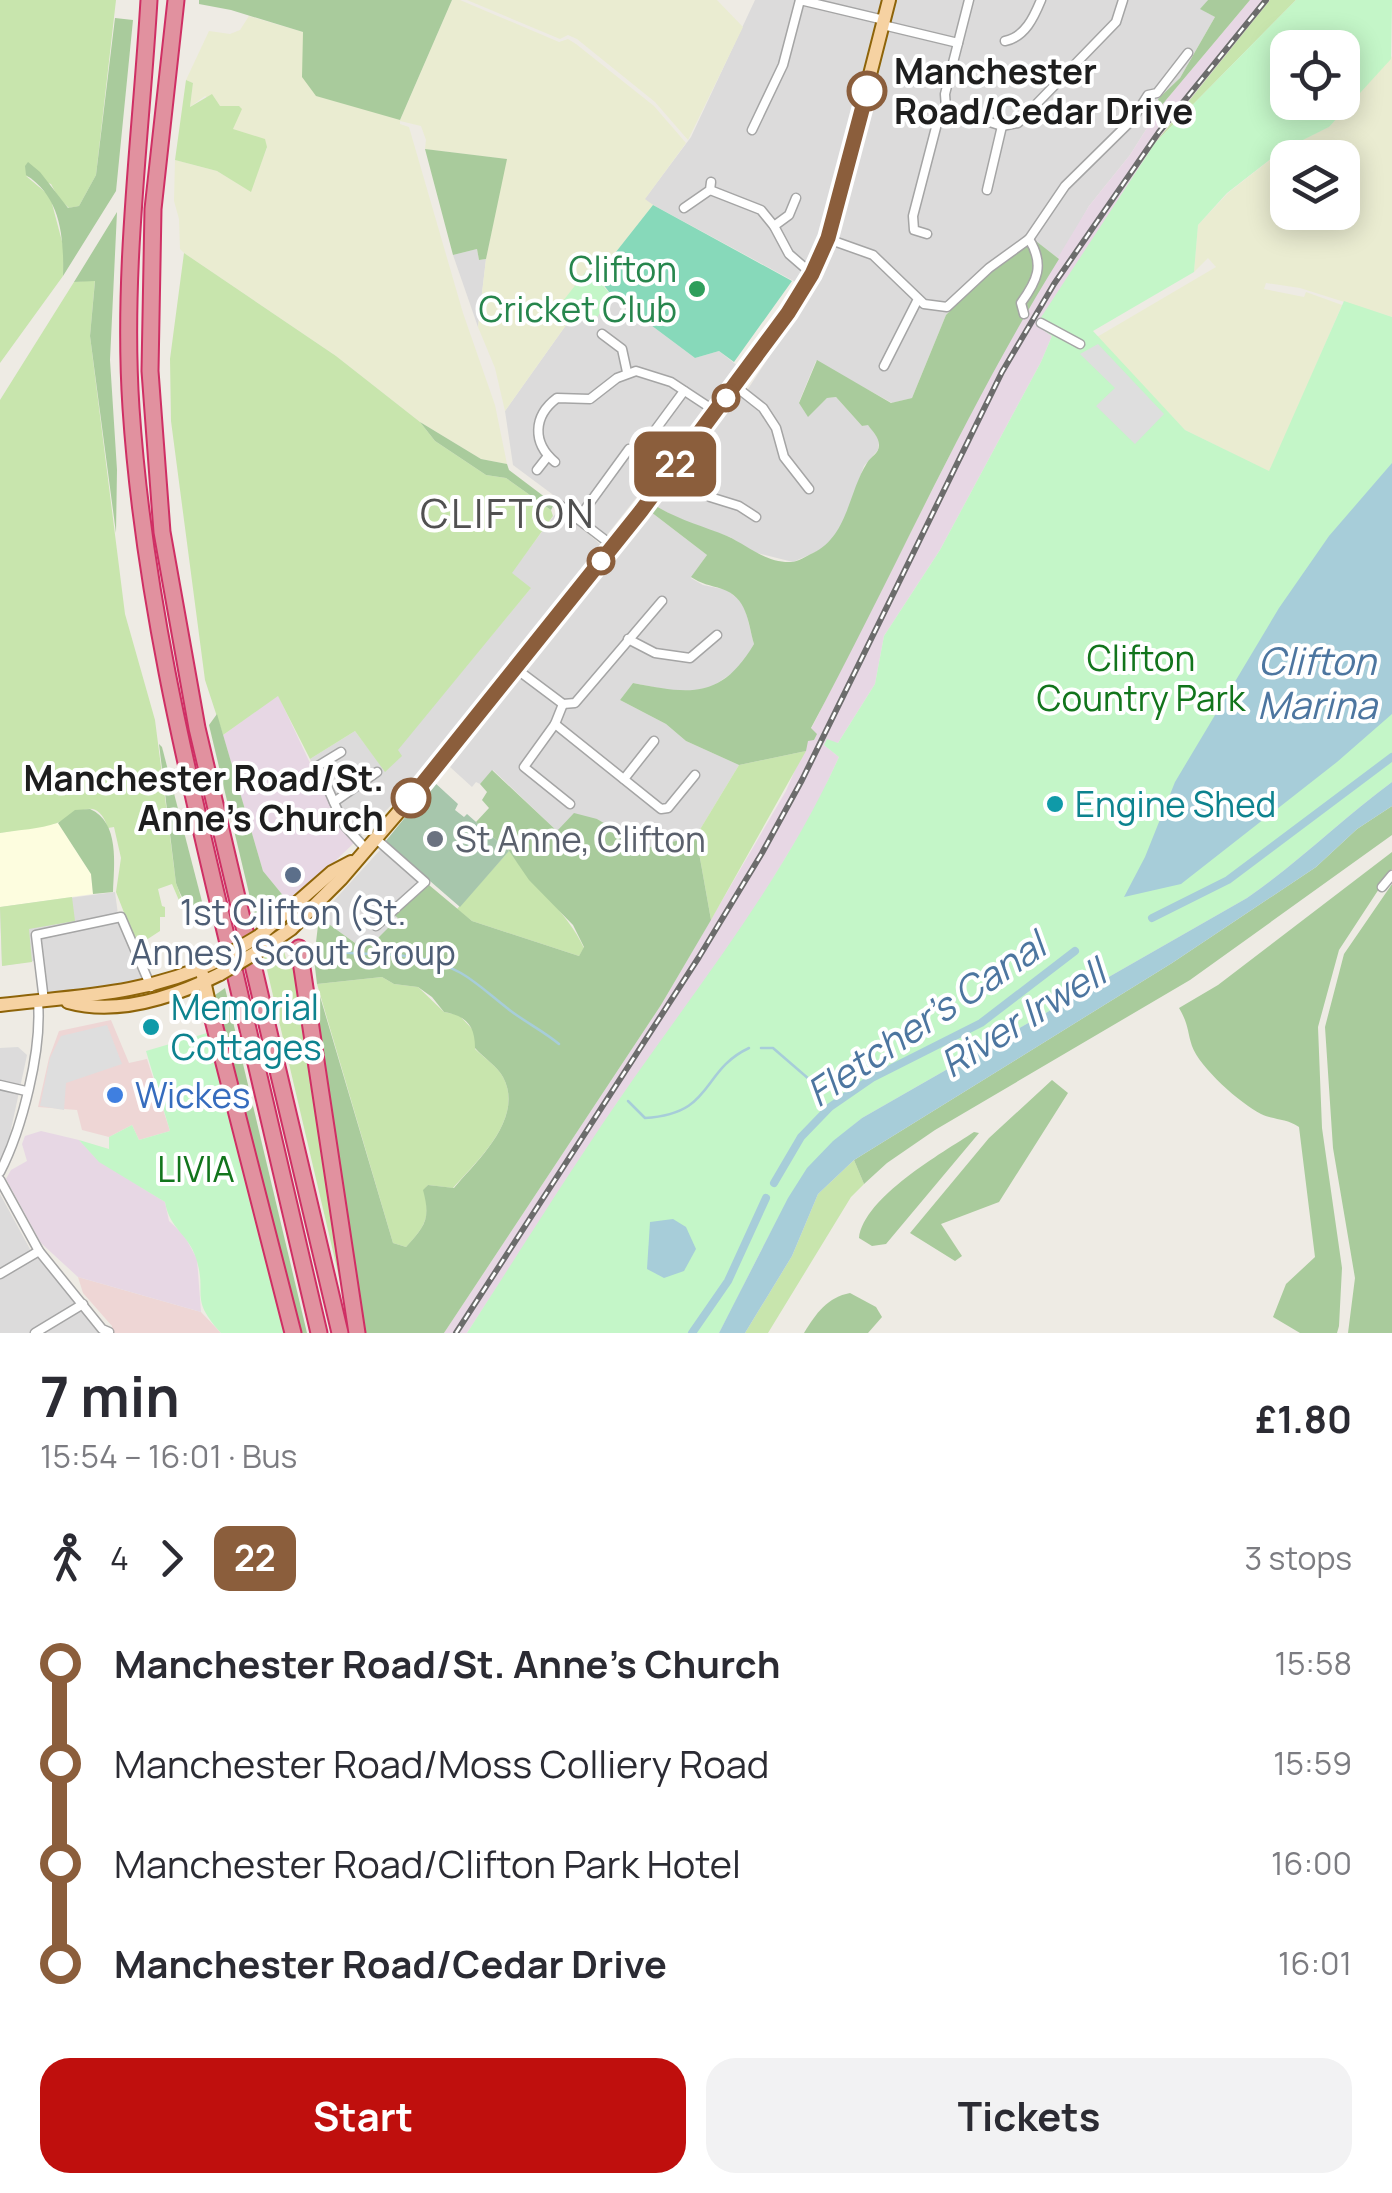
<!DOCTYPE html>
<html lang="en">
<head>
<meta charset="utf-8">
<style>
	body { margin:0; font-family:Manrope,sans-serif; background:#f2f2f3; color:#2b2b33; height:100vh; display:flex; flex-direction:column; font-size:38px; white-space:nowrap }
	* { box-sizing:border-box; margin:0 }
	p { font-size:32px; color:#7c7c81 }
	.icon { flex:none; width:55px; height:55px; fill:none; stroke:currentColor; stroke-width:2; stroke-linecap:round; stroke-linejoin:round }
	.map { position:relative; height:1333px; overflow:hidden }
	.sheet { display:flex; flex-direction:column; background:#fff; flex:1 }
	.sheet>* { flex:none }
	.badge { padding:0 20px; border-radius:15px; font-size:35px; line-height:65px }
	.buttons { position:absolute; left:1270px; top:30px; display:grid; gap:20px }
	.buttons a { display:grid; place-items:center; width:90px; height:90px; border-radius:20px; background:#fff; box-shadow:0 5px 25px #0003; font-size:50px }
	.map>.badge { position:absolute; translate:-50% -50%; box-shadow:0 0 0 5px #fff }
	.legs { display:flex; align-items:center; gap:15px; height:110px; padding:0 40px; font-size:32px }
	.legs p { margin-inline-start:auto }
	.summary { display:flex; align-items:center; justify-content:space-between; height:170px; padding:0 40px }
	h1 { font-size:55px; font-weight:700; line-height:75px }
	.action { display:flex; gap:20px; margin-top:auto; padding:20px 40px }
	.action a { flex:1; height:115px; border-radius:30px; background:#bf0f0d; color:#fff; font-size:40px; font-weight:700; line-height:115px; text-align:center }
	.action a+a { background:#f2f2f3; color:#2b2b33 }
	ul { padding:0 40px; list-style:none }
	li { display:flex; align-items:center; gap:35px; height:100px; font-size:38px }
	li i { display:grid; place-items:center; width:15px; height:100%; margin:0 12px; background:currentColor }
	li i::after { content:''; width:25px; height:25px; margin:-12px; border:8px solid; border-radius:50%; background:#fff }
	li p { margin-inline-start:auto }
	li:first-child i { background:linear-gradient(#0000 50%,currentColor 0) }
	li:last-child i { background:linear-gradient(currentColor 50%,#0000 0) }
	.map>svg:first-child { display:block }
</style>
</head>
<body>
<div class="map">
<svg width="1392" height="1333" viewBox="0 0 1392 1333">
	<rect width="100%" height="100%" fill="#eeebe4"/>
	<!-- residential -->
	<g fill="#dcdbdb">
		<polygon points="755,0 1208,0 1201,9 1215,17 1180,78 1159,99 1161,106 1130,155 1089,206 1059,259 1032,239 993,267 946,315 912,398 892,403 816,361 799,402 808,416 827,398 836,397 862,426 868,424 879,440 878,450 864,466 840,532 820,550 793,562 753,552 730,537 682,521 656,506 742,393 777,425 746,392 812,291 644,200 691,137"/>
		<polygon points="477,249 479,260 486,259 478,327 453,255"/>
		<polygon points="612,296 695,358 719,351 739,367 607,535 513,465 505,411 576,311 593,322"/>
		<polygon points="559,509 601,545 413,783 354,843 342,831 310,759 355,731 385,771 397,750 530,589 511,573"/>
		<polygon points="651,512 707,555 691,578 703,585 727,590 744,604 754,644 740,668 713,686 684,693 633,683 620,700 666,724 686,741 739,765 696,836 647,848 597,819 557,831 493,770 480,784 476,782 472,787 450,767"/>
		<polygon points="381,849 421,882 390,912 399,918 375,941 355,943 319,917"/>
		<polygon points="115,892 119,922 145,986 46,994 40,960 2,966 0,907"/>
		<polygon points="18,1047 27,1055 7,1148 0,1161 0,1048"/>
		<polygon points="0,1194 31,1251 45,1264 99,1333 0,1333"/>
	</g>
	<!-- commercial -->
	<g fill="#eed6d5">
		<polygon points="111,1020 129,1063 147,1059 170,1131 139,1140 132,1125 109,1137 82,1130 77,1110 38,1107 49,1058 59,1031"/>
		<polygon points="78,1277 201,1312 221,1333 112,1333 112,1326 83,1293"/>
	</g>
	<!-- industrial -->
	<g fill="#e7d7e4">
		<polygon points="1250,0 1296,0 1155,143 1037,325 1052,336 1041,362 940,550 884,636 875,684 838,743 826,742 824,745 839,757 814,811 746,923 617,1103 467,1333 444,1333 661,1005 786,791 808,740 814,740 816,735 811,729 1007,342 1089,206 1130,155 1161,106"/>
		<polygon points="278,695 342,831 354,843 290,904 263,871 223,735"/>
		<polygon points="41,1131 79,1140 99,1161 165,1202 169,1221 184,1235 197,1259 201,1312 78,1277 41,1243 6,1179 11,1170 27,1161 22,1144 25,1136"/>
	</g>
	<!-- education -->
	<polygon fill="#fdfddf" points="58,823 91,874 93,894 0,907 0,833"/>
	<!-- farmland -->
	<g fill="#eaecd1" fill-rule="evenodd">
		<polygon points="452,0 460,0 559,42 568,39 576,44 654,106 686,143 645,199 653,205 597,276 588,270 564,301 576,311 505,411 495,368 478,327 486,259 506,159 425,149 426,140 421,126 400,121 400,124 409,127 463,313 495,405 507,464 481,459 420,422 336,356 184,253 180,249 179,219 174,201 175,160 217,171 250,191 267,148 233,129 239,106 219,106 205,96 190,107 193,83 186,80 209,31 230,34 240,30 249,16 303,32 400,120"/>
		<polygon points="467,0 717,0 743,27 688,140 655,102 577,39 568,35 560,39"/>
		<path d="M1392,56V317L1300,288L1266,283L1264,289L1304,297L1306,292L1342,305L1270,472L1185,430L1097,337L1216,267L1208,258L1194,272L1198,225L1228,193L1281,151L1329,127ZM1288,158H1342V212H1288Z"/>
	</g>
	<!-- grass -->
	<g fill="#c8e5ad">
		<polygon points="0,0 116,0 96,175 79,206 69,208 59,199 51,184 26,176 50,196 64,249 63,276 0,363"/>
		<polygon points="1270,0 1296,0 1155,143"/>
		<polygon points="186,80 193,83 190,107 212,94 220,106 239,106 242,109 233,129 265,139 267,147 251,192 217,171 175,160"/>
		<polygon points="184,253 336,356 420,422 435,441 486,475 506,478 551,510 553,516 512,573 531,588 398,750 402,756 385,772 355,731 310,759 278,696 223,735 205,680 171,421 170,359"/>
		<path d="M95,280L90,336L125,614L155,720L176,883L182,900L196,914L181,905L172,884L158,889L162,906L165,907V917H160V931L137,946L116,892L121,858L114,827L108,828C96,793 77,815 57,823C40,829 18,830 0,833V400L74,282Z"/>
		<polygon points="806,751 711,920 696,836 739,765"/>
		<path d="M509,851C532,885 567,911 584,948L579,956L472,921L457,909Z"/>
		<polygon points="72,897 75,921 29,929 32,962 2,966 0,907"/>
		<polygon points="283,947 288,966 295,965 350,1324 264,957"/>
		<path d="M382,977L394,984L418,987L444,1012L459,1015L475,1032V1049C483,1057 498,1067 503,1077C525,1118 477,1161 453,1188L428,1185L424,1190C431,1218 425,1226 406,1247L393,1243L317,984Z"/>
		<polygon points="854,1160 864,1184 851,1197 768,1333 745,1333 792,1256 818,1194"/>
	</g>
	<!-- forest -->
	<g fill="#a9cb9c">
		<polygon points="199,0 452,0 400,120 316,96 302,77 303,32 231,10 199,4"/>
		<polygon points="1208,0 1250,0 1161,106 1158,99 1180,78 1215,17 1200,9"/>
		<path d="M115,18L133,20L116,191L63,276C64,237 61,197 26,175L25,166L28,162L40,172L68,208L79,206L96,175Z"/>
		<polygon points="425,149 507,159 486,259 479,260 477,249 453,255"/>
		<polygon points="117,212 110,360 117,470 116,533 90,336 95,281 74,282"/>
		<path d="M1032,238L1059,259C965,410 895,572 811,728L817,734L814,740L808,741L806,751L739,765L686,741L666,724L620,700L633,683C689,694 721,700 754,644C748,622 747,597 722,589C710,585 701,584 691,577L707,555L651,512L656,506C679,520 703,526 727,536C749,546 766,563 791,562C798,562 806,556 813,553C848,536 848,493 867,463C871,456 879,454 879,445C879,437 872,431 868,425L862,426L836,397L827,398L808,417L799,403L817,360L891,403L912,398L946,315L993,267Z"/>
		<polygon points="420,422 481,459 507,464 509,470 554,504 551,510 506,478 486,475 435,441"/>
		<polygon points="217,714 263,871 290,904 257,927 209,725"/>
		<path d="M159,744L162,747L206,917C189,911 182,900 176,883Z"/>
		<path d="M492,770L557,831L574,813L597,819L647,848L696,836L711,920L661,1005L444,1333H363L312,993H319L393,1243L406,1247C425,1226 431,1219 423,1190L428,1185L454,1188C477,1161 525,1118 503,1077C498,1067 483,1057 475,1048C475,1026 467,1016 444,1012L432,997L418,987L394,984L382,977L317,984L314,959L319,917L355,943L365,935L375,941L398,918L394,915L429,885L472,921L579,956L584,947L573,925L529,880L509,851L476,822L489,808L482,800L487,792L480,784Z"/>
		<polygon points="1392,806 1392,835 1190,980 935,1130 887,1163 864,1184 854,1160 1172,963 1316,867 1357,829"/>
		<path d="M90,809C120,822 114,865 113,892L93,894L91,874L58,823L75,810Z"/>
		<path d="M1392,852V869L1339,950L1318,1027L1322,1128L1342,1268L1339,1326L1337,1333H1300L1273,1317L1286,1284L1315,1257L1299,1127C1286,1118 1274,1120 1261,1114C1241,1104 1199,1067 1192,1046C1187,1031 1189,1025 1179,1008L1218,985Z"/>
		<polygon points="1392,884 1392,1333 1348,1333 1355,1278 1333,1148 1325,1027 1344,954"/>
		<polygon points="225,988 307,1333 298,1333 211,998"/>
		<polygon points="1052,1080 1068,1093 999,1202 941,1224 962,1256 955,1261 910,1233 989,1138"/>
		<path d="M974,1132L979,1133L886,1244L872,1246L859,1238C864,1197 942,1153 974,1132Z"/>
		<path d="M850,1293L876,1307L882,1317L868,1333H804C816,1313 828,1297 850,1293Z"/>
	</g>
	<!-- cemetery -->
	<polygon fill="#a7c6ac" points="434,782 458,804 455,810 464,817 467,814 509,851 460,907 385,842"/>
	<!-- park -->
	<g fill="#c4f6c8" fill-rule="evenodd">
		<path d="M1296,0H1392L1391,59L1329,127L1281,151L1227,193L1198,225L1194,272L1093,331L1185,430L1269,471L1344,301L1392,317V782C1342,819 1298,863 1247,898L862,1118C789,1175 762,1254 719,1333H467C522,1248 576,1161 634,1078C708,973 786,874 839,757L824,745L827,739L838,743L875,684L884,636L940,550L1041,362L1052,336L1036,325L1155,143ZM1288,48H1342V102H1288Z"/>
		<polygon points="588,269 612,296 593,323 563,301"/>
		<path d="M207,1033L285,1333H221C188,1297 208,1295 196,1258C188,1233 170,1230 165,1202L99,1162L79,1140L109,1149V1137L132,1125L139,1140L170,1131L146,1051Z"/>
	</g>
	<!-- pitch -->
	<polygon fill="#87d9ba" points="653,205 792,281 734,362 719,351 695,358 612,296 597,276"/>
	<!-- parking -->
	<g fill="#dedede">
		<polygon points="1098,344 1164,414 1135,444 1096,406 1115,388 1080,354"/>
		<polygon points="107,1025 122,1064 66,1083 64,1110 40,1106 50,1058 61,1036"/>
	</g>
	<!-- water -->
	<g fill="#a7cdd9">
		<polygon points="1392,463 1392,714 1337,762 1181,884 1124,897 1145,857 1175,782 1279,608 1329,536"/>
		<path d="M1392,782V806L1357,829L1316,867L1172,963L854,1160L818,1194L792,1256L745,1333H719L788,1198L807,1168L833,1141L862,1118L1247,898C1298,863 1342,819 1392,782Z"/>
		<polygon points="673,1219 686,1227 696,1249 684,1271 664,1278 647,1269 650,1222"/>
	</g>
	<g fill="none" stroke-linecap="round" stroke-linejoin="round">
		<!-- stream -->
		<g stroke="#a7cdd9" stroke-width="2.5">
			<path d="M333,951C362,956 390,952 419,958C462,967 474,982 507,1008C523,1021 542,1030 559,1044"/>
			<polyline points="761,1048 773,1048 817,1086"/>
			<path d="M628,1101L645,1118C715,1114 700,1071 749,1048"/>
		</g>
		<!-- canal -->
		<g stroke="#a7cdd9" stroke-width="8">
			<polyline points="1152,918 1228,880 1392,757"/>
			<polyline points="774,1183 801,1137 830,1107 872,1078 981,1023 1075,951"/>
			<polyline points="692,1333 728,1281 766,1198"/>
		</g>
		<defs>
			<g id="minor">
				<polyline points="800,0 884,20"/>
				<polyline points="969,0 945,94 946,108 1002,126 1018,123 1116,22 1123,0"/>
				<polyline points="883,25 958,43"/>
				<path d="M1005,41C1025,37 1034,17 1041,0"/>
				<polyline points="752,130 783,65 800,0"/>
				<polyline points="710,190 761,210 774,226 789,254 812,274"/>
				<polyline points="987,190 1002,126"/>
				<polyline points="684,208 710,190 711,182"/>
				<polyline points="774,226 789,215 796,198"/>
				<polyline points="927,234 914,230 913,216 940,112 946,108"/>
				<polyline points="828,239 873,255 924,304 947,307 989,268 1029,239 1065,186 1132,120 1148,95 1157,93 1188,53"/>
				<path d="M1024,314L1021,303C1037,281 1045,265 1029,239"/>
				<polyline points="1041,323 1080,344"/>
				<polyline points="602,334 622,349 627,372"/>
				<polyline points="884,366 918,299"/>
				<polyline points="735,386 763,408 776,428 784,457 809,489"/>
				<polyline points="653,433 684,391"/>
				<path d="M555,462C532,443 533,416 557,398L590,399L617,378L636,371L671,382L715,411"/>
				<polyline points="673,468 710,497 739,506 756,517"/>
				<polyline points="537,470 548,456"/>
				<polyline points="557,503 613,546"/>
				<polyline points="578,519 629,449"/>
				<polyline points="628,639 655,653 690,658 717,635"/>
				<polyline points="515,668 563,704 555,724 524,767 570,804"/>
				<polyline points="563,704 575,703 662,601"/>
				<polyline points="555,724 661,809 668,808 695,775"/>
				<polyline points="341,752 318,766 344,825 365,848"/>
				<polyline points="624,779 654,741"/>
				<polyline points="334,802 377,772"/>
				<polyline points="375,838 425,882 376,926"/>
				<polyline points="1382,887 1392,875"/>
				<polyline points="44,1001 36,935 121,917 151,987"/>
				<polyline points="0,1085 26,1091"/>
				<path d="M0,1172C22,1129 42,1051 38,1002"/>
				<polyline points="0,1180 39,1251 102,1329 109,1332"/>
				<polyline points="0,1274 39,1251"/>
				<polyline points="35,1333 83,1304"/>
			</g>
			<g id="primary">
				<polyline points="259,936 332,872 351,862"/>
				<polyline points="262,949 291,929 341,879 437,767 641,511 788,313 812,274 828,239 889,0"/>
				<polyline points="203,976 211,1012"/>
				<path d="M68,1002C118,1016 176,996 220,974"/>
				<path d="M0,1005C76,996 146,995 217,961"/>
			</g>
			<g id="motorway">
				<path d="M149,0C141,136 122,271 131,408C143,588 184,760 226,935C258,1068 287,1201 319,1333"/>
				<polyline points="176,0 153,209 150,371 162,532 197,728 340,1333"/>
				<polyline points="299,948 357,1333"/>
				<polyline points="211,1012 293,1333"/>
			</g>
		</defs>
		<!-- minor casing -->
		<use href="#minor" stroke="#a5a5a5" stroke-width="11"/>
		<!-- primary casing -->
		<use href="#primary" stroke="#8e6409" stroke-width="16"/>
		<!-- motorway casing -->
		<use href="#motorway" stroke="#cf2f64" stroke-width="19"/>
		<!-- minor -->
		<use href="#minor" stroke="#fff" stroke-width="8"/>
		<!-- primary -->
		<use href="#primary" stroke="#f6d2a2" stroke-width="12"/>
		<!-- motorway -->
		<use href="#motorway" stroke="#e1919f" stroke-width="15"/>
		<defs>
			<polyline id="rail" points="456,1333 699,957 762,853 802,780 1002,372 1054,284 1159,132 1266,0"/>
		</defs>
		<!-- rail casing -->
		<use href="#rail" stroke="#6c6c6c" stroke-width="6"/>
		<!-- rail -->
		<use href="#rail" stroke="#fff" stroke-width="2.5" stroke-dasharray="8" stroke-linecap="butt"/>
		<defs>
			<g id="primary-bridge">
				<polyline points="217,961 259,936"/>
				<polyline points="220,974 262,949"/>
			</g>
		</defs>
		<!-- primary-bridge casing -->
		<use href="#primary-bridge" stroke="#8e6409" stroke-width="16" stroke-linecap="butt"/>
		<!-- primary-bridge -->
		<use href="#primary-bridge" stroke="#f6d2a2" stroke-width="12"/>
	</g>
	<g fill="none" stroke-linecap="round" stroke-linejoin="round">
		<defs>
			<polyline id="line-1" points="411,798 641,511 788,313 812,274 828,238 867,91"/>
		</defs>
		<!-- line-1 casing -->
		<use href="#line-1" stroke="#fff" stroke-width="22"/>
		<!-- line-1 -->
		<use href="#line-1" stroke="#8b5e3c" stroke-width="15"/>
	</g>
	<!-- markers -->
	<g fill="#fff" stroke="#8b5e3c" stroke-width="5">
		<circle cx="867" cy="91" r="18"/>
		<circle cx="726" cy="398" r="12"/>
		<circle cx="601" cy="561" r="12"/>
		<circle cx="411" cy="798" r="18"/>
	</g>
	<circle fill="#2e9e5b" stroke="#fff" stroke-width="4" cx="697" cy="289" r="10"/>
	<g fill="#0f9aa8" stroke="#fff" stroke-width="4">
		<circle cx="1055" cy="804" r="10"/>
		<circle cx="151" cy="1027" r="10"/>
	</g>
	<circle fill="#6b7280" stroke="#fff" stroke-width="4" cx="435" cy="839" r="10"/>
	<circle fill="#5c6f8a" stroke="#fff" stroke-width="4" cx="293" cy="875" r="10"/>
	<circle fill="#3f7fe0" stroke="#fff" stroke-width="4" cx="115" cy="1095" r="10"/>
	<g text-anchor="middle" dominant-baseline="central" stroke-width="8" stroke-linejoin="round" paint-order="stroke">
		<!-- stop labels -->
		<g font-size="35" font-weight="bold" fill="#1e1e1e" stroke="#fff" text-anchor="start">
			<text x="894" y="71">Manchester<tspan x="894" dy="40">Road/Cedar Drive</tspan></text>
			<text x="384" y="778" text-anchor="end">Manchester Road/St.<tspan x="384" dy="40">Anne's Church</tspan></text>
		</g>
		<!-- leisure labels -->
		<g font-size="35" fill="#27864d" stroke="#fff" text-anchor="end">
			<text x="677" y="269">Clifton<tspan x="677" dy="40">Cricket Club</tspan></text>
		</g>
		<!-- park labels -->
		<g font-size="35" fill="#12751c" stroke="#fff">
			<text x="1141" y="658">Clifton<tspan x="1141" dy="40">Country Park</tspan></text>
			<text x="196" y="1169">LIVIA</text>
		</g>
		<!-- culture labels -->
		<g font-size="35" fill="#0d838f" stroke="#fff" text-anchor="start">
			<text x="1075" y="804">Engine Shed</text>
			<text x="171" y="1007">Memorial<tspan x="171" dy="40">Cottages</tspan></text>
		</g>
		<!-- worship labels -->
		<g font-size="35" fill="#5b616d" stroke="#fff" text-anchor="start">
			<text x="455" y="839">St Anne, Clifton</text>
		</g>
		<!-- service labels -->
		<g font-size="35" fill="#4e5e75" stroke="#fff">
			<text x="293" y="912">1st Clifton (St.<tspan x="293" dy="40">Annes) Scout Group</tspan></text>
		</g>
		<!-- shop labels -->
		<g font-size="35" fill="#366cbe" stroke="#fff" text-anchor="start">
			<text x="135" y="1095">Wickes</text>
		</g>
		<!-- water labels -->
		<g font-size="38" font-style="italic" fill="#4d76a0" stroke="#fff">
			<text x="1317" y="660">Clifton<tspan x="1317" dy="44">Marina</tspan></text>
			<text transform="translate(1022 1017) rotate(-32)">River Irwell</text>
			<text transform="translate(925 1018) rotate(-34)">Fletcher's Canal</text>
		</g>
		<!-- quarter labels -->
		<g font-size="40" letter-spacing="2.5" fill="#515151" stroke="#fff">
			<text x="508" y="512">CLIFTON</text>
		</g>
	</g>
</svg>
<div class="buttons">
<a><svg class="icon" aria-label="locate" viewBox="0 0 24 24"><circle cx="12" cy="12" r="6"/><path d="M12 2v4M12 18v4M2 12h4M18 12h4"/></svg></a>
<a><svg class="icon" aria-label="layers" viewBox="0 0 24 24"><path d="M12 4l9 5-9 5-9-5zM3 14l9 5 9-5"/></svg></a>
</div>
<b class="badge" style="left:675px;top:464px;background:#8b5e3c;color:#fff">22</b>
</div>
<section class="sheet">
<div class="summary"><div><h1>7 min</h1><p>15:54 – 16:01 · Bus</p></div><b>£1.80</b></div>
<div class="legs"><svg class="icon" aria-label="walk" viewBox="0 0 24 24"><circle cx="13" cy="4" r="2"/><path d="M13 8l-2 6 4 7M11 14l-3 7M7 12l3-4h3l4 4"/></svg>4<svg class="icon" aria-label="forward" viewBox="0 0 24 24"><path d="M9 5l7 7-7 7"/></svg><b class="badge" style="background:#8b5e3c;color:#fff">22</b><p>3 stops</p></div>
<ul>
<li><i style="color:#8b5e3c"></i><b>Manchester Road/St. Anne's Church</b><p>15:58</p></li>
<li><i style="color:#8b5e3c"></i><span>Manchester Road/Moss Colliery Road</span><p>15:59</p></li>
<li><i style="color:#8b5e3c"></i><span>Manchester Road/Clifton Park Hotel</span><p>16:00</p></li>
<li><i style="color:#8b5e3c"></i><b>Manchester Road/Cedar Drive</b><p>16:01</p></li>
</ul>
<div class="action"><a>Start</a><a>Tickets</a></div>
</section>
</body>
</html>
